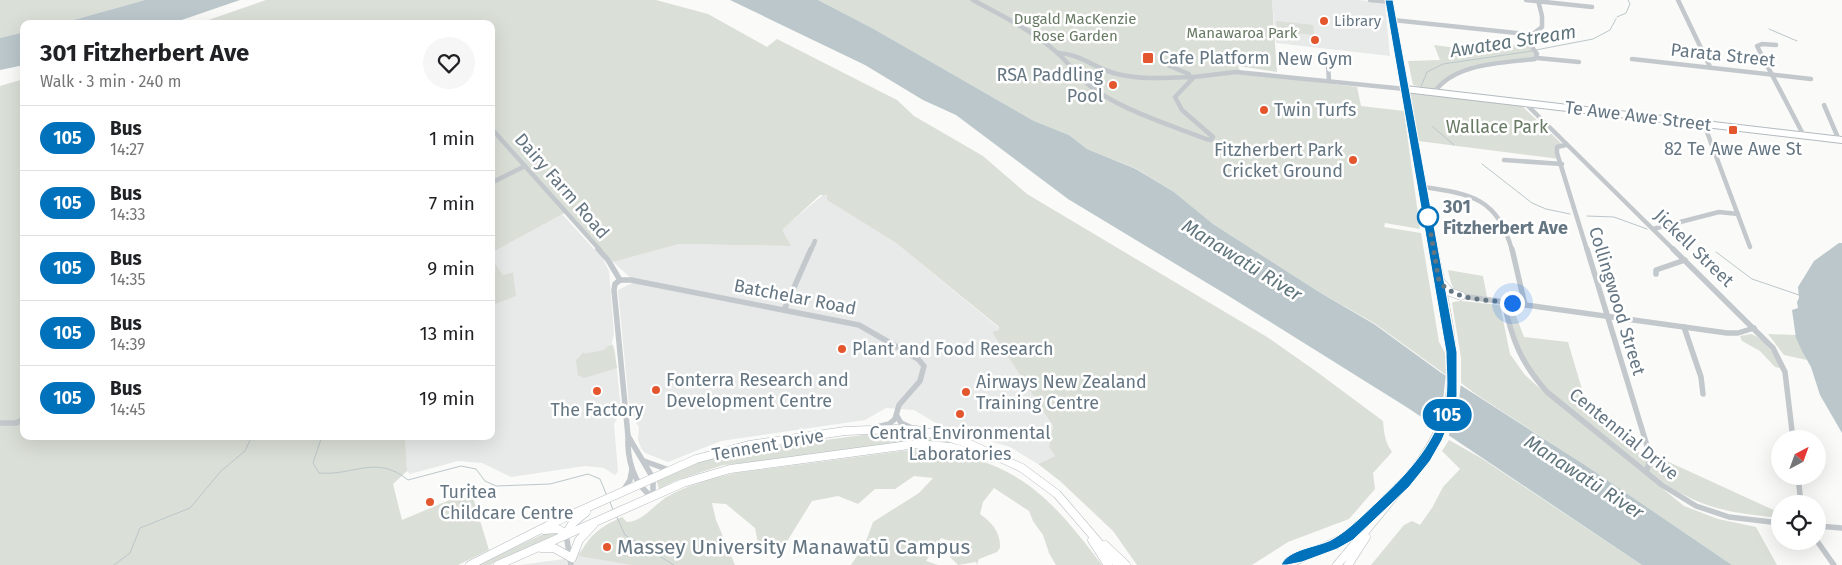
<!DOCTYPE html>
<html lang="en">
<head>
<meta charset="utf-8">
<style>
	body { margin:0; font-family:"Fira Sans",sans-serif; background:#f6f6f6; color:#202124; height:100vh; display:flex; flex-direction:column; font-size:19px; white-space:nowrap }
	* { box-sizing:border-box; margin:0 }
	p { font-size:16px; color:#757577 }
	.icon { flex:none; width:28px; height:28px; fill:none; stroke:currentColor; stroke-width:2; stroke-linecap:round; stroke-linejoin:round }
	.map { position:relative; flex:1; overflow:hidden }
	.panel { position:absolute; left:20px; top:20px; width:475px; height:420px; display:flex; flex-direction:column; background:#fff; border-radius:10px; box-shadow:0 5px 20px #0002 }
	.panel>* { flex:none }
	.badge { padding:0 10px; border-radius:16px; font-size:18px; line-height:32px }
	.needle { width:32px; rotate:41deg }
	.fabs { position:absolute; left:1771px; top:430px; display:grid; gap:10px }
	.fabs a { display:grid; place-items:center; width:55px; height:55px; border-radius:50%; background:#fff; box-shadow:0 5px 20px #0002; font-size:25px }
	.you { position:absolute; width:25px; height:25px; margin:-12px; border:4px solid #fff; border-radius:50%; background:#1a73e8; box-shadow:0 0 0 8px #1a73e833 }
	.map>.badge { position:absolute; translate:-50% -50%; box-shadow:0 0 0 2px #fff }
	.round { display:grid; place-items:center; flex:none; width:52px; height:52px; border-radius:26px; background:#f6f6f6 }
	.headline { display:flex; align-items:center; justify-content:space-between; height:85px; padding:0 20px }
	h1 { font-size:24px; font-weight:700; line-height:38px }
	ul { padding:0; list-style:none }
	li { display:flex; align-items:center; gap:15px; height:65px; padding:0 20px; border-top:1px solid #e0e0e0 }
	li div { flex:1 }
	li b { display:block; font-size:19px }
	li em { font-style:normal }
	li .badge { min-width:55px; font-weight:700; text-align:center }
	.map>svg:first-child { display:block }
</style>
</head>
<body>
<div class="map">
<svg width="1842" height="565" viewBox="0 0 1842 565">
	<rect width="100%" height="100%" fill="#fafaf8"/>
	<!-- built -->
	<g fill="#e8e9e9">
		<polygon points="1272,0 1360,0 1385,4 1390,56 1276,43"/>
		<polygon points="824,194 827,195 827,200 896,243 999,328 999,330 992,332 1053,426 1049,447 1055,456 1038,464 1010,447 941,426 914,410 886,408 865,420 721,441 668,462 645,453 641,448 638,440 639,427 630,415 618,290 632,283 632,279 613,262 679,244 790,246 781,230"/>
		<polygon points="562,214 603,259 609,271 614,334 612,343 615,351 621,411 614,424 618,471 615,475 604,468 585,466 511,477 482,463 458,461 410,474 407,471 405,436 491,436 491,316 495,304 513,272 503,275 491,258 491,253"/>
		<polygon points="610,529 650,565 520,565 571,558"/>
	</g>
	<!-- green -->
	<g fill="#dadfd7">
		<polygon points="0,0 145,0 59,24 24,24 24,32 0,38"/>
		<path d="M266,0H656L708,14L767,47L777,39L897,100L914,116L983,156L1027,194L1267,337L1317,372L1383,421C1384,433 1385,442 1392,452L1373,473L1375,489L1349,519L1288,542L1252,565H1137L1113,531L1060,481L1038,464L1055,456L1049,447L1053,426L992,332L999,330V327L896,243L827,200V195H820L782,230L791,246L679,244L613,262L568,211L491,253V24H197Z"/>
		<polygon points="818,0 1272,0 1277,72 1238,66 1241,73 1357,87 1361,106 1404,111 1420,229 1385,223 1384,227 1421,233 1439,342 1445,353 1446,375 1374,323 1319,292 1213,224 1174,192 1137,169 1087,149 1069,135 1034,121 872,28"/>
		<polygon points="1276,21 1313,25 1314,35 1277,31"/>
		<path d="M1530,43L1537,58C1509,62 1451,65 1434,90L1413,85L1408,61L1440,60L1434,45L1472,50Z"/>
		<polygon points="24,79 24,436 405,436 407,471 393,484 402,520 471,491 489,550 458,565 0,565 0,86"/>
		<polygon points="1410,92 1522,106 1562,144 1557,147 1560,159 1418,141"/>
		<polygon points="491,258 503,275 513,272 516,296 495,304 491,316"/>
		<path d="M1448,270L1483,276L1487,297C1458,293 1454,300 1448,270Z"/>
		<polygon points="1461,301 1500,305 1510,354 1525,375 1546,394 1684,506 1718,519 1756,527 1777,565 1732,565 1585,465 1477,395 1461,383 1461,358 1452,303 1453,302"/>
		<path d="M1509,307L1513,308L1524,337L1568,342L1589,413L1641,454L1658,459V457L1780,513V518C1733,513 1703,510 1663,482L1548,390C1525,364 1513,342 1509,307Z"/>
		<path d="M1751,334C1764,338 1776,355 1780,368L1775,367L1760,351L1742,341L1740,336Z"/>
		<polygon points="1768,334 1796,335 1807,360 1784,355"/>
		<polygon points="613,345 617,368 584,378 578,375 576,360 585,351 584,354 604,350 608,346"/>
		<polygon points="878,433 924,435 970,448 906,442 775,460 723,465 675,481 659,489 656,479 698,462 734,452"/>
		<polygon points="1449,440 1481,458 1642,565 1371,565 1404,525 1412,521 1420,525 1432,508 1443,487 1460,469 1442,451"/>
		<path d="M917,449C1013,457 1047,492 1102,565H1056L1049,553L1043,535L1033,521L1029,511L994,488L983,502L980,514C991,522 1001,532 1000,548L997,552L979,559L977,565L976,562L958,565L950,557L953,542L941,538L926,561L938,565H851L865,544L873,522L919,493L933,478L914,476L895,489H875L858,504L838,496L812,501L781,551L760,554L755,528L726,504L712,503L716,520L735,565H632L579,556C589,535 600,527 622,517L627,522C641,522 654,506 665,498C686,485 712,479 735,473Z"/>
		<polygon points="548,532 561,532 490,565 476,565"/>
	</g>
	<!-- water -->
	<g fill="#bbc7cb">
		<polygon points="145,0 240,0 170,24 59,24"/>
		<polygon points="730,0 818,0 872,28 1034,121 1069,135 1087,149 1136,169 1174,192 1213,224 1319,292 1374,324 1440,372 1585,465 1732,565 1642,565 1408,408 1227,295 1068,199 956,115 923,100 865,65"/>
		<polygon points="24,32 24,65 0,70 0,38"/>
		<polygon points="1839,243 1842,243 1842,433 1820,395 1811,367 1802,351 1796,338 1792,310 1798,308 1797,302 1799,298 1798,287 1814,261"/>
	</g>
	<!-- pier -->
	<polygon fill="#fafaf8" points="1446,372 1461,382 1459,401 1448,438 1434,429 1443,401"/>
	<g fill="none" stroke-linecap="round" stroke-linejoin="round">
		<!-- stream -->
		<g stroke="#bbc7cb" stroke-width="1">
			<polyline points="1617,17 1626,13 1630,4 1628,0"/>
			<polyline points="1769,29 1797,41"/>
			<polyline points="1536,50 1593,39 1610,30 1616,19"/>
			<polyline points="1420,89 1427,72 1443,64 1532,51"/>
			<polyline points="1432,126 1454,145"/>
			<polyline points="1482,164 1532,203 1546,209 1570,214"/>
			<polyline points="1587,216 1614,217 1647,229"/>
			<polyline points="1716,252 1752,279 1799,295"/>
			<path d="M322,436L313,463L319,473C354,476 376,454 408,480L461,466L476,469L485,481L496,486L550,484L588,474L600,479L607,496"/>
			<polyline points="610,502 613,510"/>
			<polyline points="616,515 625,535 674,565"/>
			<polyline points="114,565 130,553 140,528 190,508 221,471 245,451 252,436"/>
		</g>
		<defs>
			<g id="secondary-far1">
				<polyline points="1389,0 1434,250"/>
				<polyline points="1405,89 1842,140"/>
			</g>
			<g id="secondary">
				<polyline points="1440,281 1450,292 1461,296"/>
				<polyline points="544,530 558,529 566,534 572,524 586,512"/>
				<polyline points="1092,540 1108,565"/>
				<polyline points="1105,545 1126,565"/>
				<polyline points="541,548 554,548 572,558 579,540 593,525"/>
				<polyline points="470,565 555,522 696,459 749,445 845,431 896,429 916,430 947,437 972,445 1022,468 1057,494 1118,565"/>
				<polyline points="498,565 683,483 730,469 916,444 951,447 991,458"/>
				<polyline points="1287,565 1347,536 1385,502"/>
				<path d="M1337,565C1355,544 1373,522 1391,500C1421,463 1450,427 1452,377C1455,338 1441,289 1434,249"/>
				<polyline points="1348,565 1366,537"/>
			</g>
		</defs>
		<!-- secondary-far1 casing -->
		<use href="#secondary-far1" stroke="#b3babf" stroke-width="8"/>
		<!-- secondary casing -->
		<use href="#secondary" stroke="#b3babf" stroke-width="9"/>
		<!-- minor-far1 -->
		<g stroke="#c3c8cc" stroke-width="4.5">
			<path d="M973,0C1000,15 1030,29 1054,50C1070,63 1080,81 1098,92C1131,113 1170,125 1206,139L1211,140L1213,137L1182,110L1175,97L1194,77L1236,72L1405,89"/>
			<polyline points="1370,0 1390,2"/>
			<polyline points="1526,0 1592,7"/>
			<polyline points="1678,0 1710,67"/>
			<polyline points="1393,20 1527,34 1534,33 1542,27 1542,16 1538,0"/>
			<polyline points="1776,45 1762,44 1757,46 1804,136"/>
			<path d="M1059,53C1080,54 1096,69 1117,74C1142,80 1168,78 1194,77"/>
			<polyline points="1161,57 1165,64 1189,74"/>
			<polyline points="1537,58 1579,62"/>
			<polyline points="1632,59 1811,79"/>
			<polyline points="1328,64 1329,81"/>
			<path d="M1434,93C1453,63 1503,63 1535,59L1537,54L1523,34"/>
			<polyline points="1526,104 1674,250"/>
			<polyline points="1824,105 1839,140"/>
			<polyline points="1704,124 1750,247"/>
			<polyline points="491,128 600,250"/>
			<polyline points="1566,145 1557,147 1557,153 1587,250"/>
			<polyline points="1504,160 1562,164"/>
			<polyline points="491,183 525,166"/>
			<path d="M1423,187C1472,194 1497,198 1512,250"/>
			<polyline points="1653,229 1719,212 1738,214"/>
			<polyline points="811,250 815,241"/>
		</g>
		<!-- minor -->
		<g stroke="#c3c8cc" stroke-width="5.5">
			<polyline points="598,249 608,260 620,280"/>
			<polyline points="1512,249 1525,305"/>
			<polyline points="1587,249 1648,449 1649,464 1646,472"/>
			<polyline points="1673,249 1773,348 1785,372 1793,439"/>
			<polyline points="1656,274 1656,270 1685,260"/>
			<polyline points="620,280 631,280 859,325 918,359 924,366 920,381 899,405 895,419 889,424 877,427"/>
			<polyline points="620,280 615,284 614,290 628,436"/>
			<polyline points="1461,296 1727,333 1738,333 1754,328"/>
			<path d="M1504,302C1512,340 1521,363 1547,392L1662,485L1696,506L1729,517L1780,523"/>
			<polyline points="784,310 811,249"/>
			<polyline points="1684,327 1701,377 1703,394"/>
			<polyline points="897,416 901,423 912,428"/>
			<polyline points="0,423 16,423 24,419"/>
			<path d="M628,436L653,478V497C633,485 627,458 628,436Z"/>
			<polyline points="644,461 669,470"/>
			<polyline points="1798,476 1801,504"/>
			<polyline points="623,491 630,480 632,469"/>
			<polyline points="1818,526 1842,528"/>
			<polyline points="566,534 571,565"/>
			<polyline points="1817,541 1834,565"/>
		</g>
		<!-- secondary-far1 -->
		<use href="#secondary-far1" stroke="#fff" stroke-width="6"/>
		<!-- secondary -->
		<use href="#secondary" stroke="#fff" stroke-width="8"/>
	</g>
	<!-- line -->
	<path fill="#0072bc" stroke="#fff" d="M1385,0H1393L1457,352V396L1453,413L1442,440L1430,461L1409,487L1353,540L1337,549L1302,562L1287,565H1281C1288,549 1317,547 1331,540C1349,530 1363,515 1378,501C1409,472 1438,441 1446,398C1448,383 1446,367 1446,352Z"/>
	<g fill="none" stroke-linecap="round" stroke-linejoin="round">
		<!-- walk -->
		<path stroke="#657683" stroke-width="5" stroke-dasharray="0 9" d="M1428,217L1439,281C1456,302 1487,299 1512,303"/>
	</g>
	<!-- markers -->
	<g fill="#e4572e" stroke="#fff" stroke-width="2">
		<circle cx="1324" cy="21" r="5"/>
		<circle cx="1315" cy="40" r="5"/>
		<rect x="1142" y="52" width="12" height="12" rx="2.5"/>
		<circle cx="1113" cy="85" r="5"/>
		<circle cx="1264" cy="110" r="5"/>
		<rect x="1728" y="125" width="10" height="10" rx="2.5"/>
		<circle cx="1353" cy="160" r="5"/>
		<circle cx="842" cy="349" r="5"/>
		<circle cx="656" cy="390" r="5"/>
		<circle cx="597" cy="391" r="5"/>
		<circle cx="966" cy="392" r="5"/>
		<circle cx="960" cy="414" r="5"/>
		<circle cx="430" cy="502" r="5"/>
		<circle cx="607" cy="547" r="5"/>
	</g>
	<circle fill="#fff" stroke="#0072bc" stroke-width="2.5" cx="1428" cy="217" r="10"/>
	<g text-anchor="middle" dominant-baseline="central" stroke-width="5" stroke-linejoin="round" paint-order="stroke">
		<!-- far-park labels -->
		<g font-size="15" fill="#687a64" stroke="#fff">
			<text x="1075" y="19">Dugald MacKenzie<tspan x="1075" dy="17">Rose Garden</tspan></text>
			<text x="1242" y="33">Manawaroa Park</text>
		</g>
		<!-- far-poi labels -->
		<g font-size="15" fill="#657683" stroke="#fff" text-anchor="start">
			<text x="1334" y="21">Library</text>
		</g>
		<!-- street labels -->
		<g font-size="18" fill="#657683" stroke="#fff">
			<text transform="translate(1723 55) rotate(6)">Parata Street</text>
			<text transform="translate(1638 116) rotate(7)">Te Awe Awe Street</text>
			<text transform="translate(562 186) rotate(49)">Dairy Farm Road</text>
			<text transform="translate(1694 248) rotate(44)">Jickell Street</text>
			<text transform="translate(795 297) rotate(11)">Batchelar Road</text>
			<text transform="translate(1617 301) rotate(73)">Collingwood Street</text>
			<text transform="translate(1624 434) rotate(39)">Centennial Drive</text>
			<text transform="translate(768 445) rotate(-10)">Tennent Drive</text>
		</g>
		<!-- poi labels -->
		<g font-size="18" fill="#657683" stroke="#fff" text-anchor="start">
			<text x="1159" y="58">Cafe Platform</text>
			<text x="1315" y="59" text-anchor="middle">New Gym</text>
			<text x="1103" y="75" text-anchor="end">RSA Paddling<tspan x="1103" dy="21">Pool</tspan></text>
			<text x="1274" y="110">Twin Turfs</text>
			<text x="1733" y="149" text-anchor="middle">82 Te Awe Awe St</text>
			<text x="1343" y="150" text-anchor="end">Fitzherbert Park<tspan x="1343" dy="21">Cricket Ground</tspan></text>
			<text x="852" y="349">Plant and Food Research</text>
			<text x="666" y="380">Fonterra Research and<tspan x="666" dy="21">Development Centre</tspan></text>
			<text x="976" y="382">Airways New Zealand<tspan x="976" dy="21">Training Centre</tspan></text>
			<text x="597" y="410" text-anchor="middle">The Factory</text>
			<text x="960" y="433" text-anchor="middle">Central Environmental<tspan x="960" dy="21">Laboratories</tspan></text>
			<text x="440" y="492">Turitea<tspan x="440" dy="21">Childcare Centre</tspan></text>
		</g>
		<!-- park labels -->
		<g font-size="18" fill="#687a64" stroke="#fff">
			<text x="1497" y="127">Wallace Park</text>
		</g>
		<!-- stop labels -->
		<g font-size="18" font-weight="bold" fill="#657683" stroke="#fff" text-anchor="start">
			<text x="1443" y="207">301<tspan x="1443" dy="21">Fitzherbert Ave</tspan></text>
		</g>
		<!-- water labels -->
		<g font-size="19" font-style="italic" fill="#60757c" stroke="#fff">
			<text transform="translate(1513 41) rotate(-9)">Awatea Stream</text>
			<text transform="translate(1242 260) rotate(32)">Manawatū River</text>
			<text transform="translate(1584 477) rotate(33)">Manawatū River</text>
		</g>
		<!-- near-poi labels -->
		<g font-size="21" fill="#657683" stroke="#fff" text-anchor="start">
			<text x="617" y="547">Massey University Manawatū Campus</text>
		</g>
	</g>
</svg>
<div class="fabs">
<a><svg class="needle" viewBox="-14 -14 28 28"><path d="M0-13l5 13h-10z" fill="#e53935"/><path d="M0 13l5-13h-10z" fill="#757577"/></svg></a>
<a><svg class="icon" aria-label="locate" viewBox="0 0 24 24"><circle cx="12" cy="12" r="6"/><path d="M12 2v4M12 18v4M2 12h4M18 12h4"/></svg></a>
</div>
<div class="you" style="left:1512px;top:303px"></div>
<b class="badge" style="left:1447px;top:415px;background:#0072bc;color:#fff">105</b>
<section class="panel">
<div class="headline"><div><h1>301 Fitzherbert Ave</h1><p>Walk · 3 min · 240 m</p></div><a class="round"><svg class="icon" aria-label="heart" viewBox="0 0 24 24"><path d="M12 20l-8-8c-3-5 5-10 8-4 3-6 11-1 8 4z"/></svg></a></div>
<ul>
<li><span class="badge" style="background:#0072bc;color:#fff">105</span><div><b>Bus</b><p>14:27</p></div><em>1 min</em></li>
<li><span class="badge" style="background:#0072bc;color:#fff">105</span><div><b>Bus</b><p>14:33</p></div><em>7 min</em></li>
<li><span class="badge" style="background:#0072bc;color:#fff">105</span><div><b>Bus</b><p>14:35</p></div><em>9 min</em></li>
<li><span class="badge" style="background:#0072bc;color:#fff">105</span><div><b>Bus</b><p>14:39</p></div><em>13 min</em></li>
<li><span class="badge" style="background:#0072bc;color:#fff">105</span><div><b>Bus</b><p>14:45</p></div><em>19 min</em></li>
</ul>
</section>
</div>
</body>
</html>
